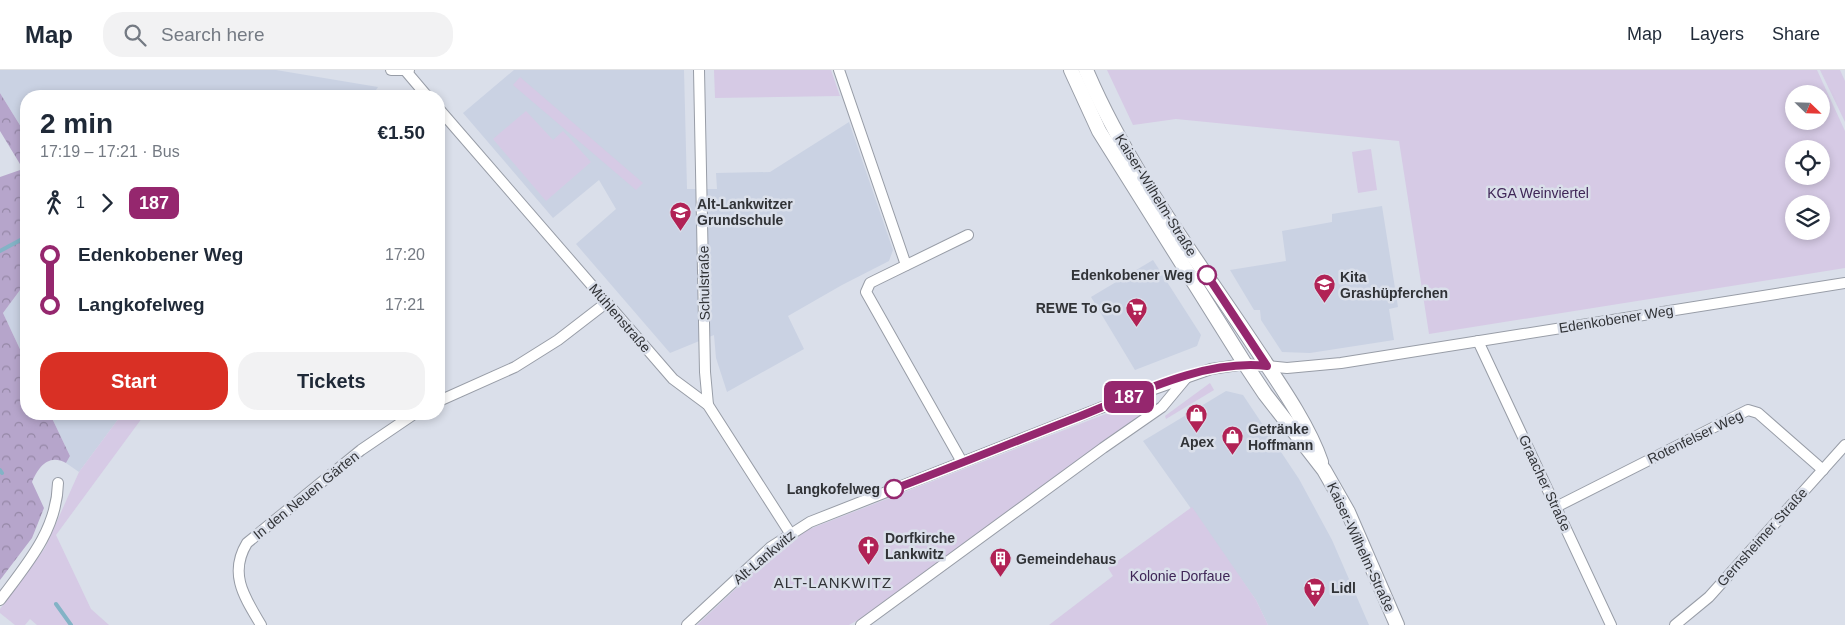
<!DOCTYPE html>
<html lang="en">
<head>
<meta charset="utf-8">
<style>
	body { margin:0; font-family:Arial,sans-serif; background:#f2f2f3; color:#1f2937; height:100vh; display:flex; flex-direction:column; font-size:19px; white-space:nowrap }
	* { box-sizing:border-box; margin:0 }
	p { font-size:16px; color:#747a83 }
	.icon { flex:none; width:28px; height:28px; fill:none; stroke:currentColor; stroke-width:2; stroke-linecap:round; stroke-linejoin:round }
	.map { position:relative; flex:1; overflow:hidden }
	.side { position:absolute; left:20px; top:20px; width:425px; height:330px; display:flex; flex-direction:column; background:#fff; border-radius:20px; box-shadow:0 2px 8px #0003 }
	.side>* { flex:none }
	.badge { padding:0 10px; border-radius:8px; font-size:18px; line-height:32px }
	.needle { width:32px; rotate:113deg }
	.tools { position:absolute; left:1785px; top:15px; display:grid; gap:10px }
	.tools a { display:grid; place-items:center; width:45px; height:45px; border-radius:50%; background:#fff; box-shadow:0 2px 8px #0003; font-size:25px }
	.map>.badge { position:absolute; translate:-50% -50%; box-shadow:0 0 0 2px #fff }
	.legs { display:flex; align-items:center; gap:8px; height:55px; padding:0 20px; font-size:16px }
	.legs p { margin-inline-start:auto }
	.overview { display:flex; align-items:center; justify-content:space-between; height:85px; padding:0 20px }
	h1 { font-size:28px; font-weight:600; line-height:38px }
	.cta { display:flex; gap:10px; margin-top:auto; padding:10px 20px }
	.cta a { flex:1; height:58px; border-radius:20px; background:#d93025; color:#fff; font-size:20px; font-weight:600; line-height:58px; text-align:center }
	.cta a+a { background:#f2f2f3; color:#1f2937 }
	ul { padding:0 20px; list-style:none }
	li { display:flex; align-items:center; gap:18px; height:50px; font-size:19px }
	li i { display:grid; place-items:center; width:8px; height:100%; margin:0 6px; background:currentColor }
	li i::after { content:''; width:12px; height:12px; margin:-6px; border:4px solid; border-radius:50%; background:#fff }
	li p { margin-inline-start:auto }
	li:first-child i { background:linear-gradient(#0000 50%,currentColor 0) }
	li:last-child i { background:linear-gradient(currentColor 50%,#0000 0) }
	header { display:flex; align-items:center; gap:30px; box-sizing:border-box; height:70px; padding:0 25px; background:#fff; border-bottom:1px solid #e0e1e3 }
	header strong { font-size:24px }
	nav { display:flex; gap:28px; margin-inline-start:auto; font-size:18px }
	.search { width:350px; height:45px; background:#f2f2f3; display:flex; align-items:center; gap:12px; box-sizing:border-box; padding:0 18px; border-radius:20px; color:#747a83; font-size:19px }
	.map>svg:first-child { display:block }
</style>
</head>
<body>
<header>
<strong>Map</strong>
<div class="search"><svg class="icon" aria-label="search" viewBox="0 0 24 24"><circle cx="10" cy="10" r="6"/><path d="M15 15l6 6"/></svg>Search here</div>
<nav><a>Map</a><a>Layers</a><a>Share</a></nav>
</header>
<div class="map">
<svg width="1845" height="555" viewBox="0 0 1845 555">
	<defs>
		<pattern id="forest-crowns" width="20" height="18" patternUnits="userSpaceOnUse" patternTransform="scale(1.25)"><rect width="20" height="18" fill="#b6a5cb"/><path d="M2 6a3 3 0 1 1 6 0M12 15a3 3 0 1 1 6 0" fill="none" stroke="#9587a6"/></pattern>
	</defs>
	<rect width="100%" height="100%" fill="#dadfea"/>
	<!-- built -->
	<g fill="#cad2e3">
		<polygon points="0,0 276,0 378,17 372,26 26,26 26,65 0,23"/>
		<polygon points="514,0 684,0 687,119 717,119 716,103 770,102 849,52 893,180 889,191 842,215 788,246 804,279 727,322 716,288 714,265 670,283 576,174 616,139 599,110 553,148 463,43"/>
		<polygon points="1382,136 1398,237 1389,239 1394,270 1310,283 1282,282 1261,250 1260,240 1254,240 1230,200 1286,191 1282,161 1332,152 1332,144"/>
		<polygon points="1153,190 1201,265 1197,276 1135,300 1091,227"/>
		<polygon points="26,212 26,292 3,243"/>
		<polygon points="1226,321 1243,325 1299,409 1332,470 1369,555 1268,555 1256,530 1143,371"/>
		<polygon points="50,344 122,344 79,402 66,393 70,386"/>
	</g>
	<!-- green -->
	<g fill="#d6cae5" fill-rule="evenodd">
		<polygon points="714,0 831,0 840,26 715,28"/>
		<path d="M1107,0H1817L1845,61V198L1429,264L1399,71L1176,49L1133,55ZM1794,24H1821V51H1794ZM1794,79H1821V106H1794ZM1794,134H1821V161H1794Z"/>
		<polygon points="1820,0 1840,0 1845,11 1845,52"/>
		<polygon points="520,7 643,113 636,120 513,15"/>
		<polygon points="526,41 553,70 563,61 591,92 546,131 493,69"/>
		<polygon points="1371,79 1377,120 1358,123 1352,82"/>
		<polygon points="1210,313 1214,320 1166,349 1165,346"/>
		<polygon points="1152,326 1155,334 867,545 849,555 697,555 775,482 807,460"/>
		<polygon points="122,344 145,344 56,465 91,539 109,555 37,555 30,549 25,555 15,555 0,543 0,539 45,478 79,402"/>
		<polygon points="1192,437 1256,530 1268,555 1049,555 1113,506 1108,498"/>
	</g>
	<!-- forest -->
	<path fill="url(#forest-crowns)" d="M0,23L26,65V212L3,243L26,292V344H50L70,386L66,393C48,383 38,398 32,412L44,438L32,468L0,510V107L23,99L0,61Z"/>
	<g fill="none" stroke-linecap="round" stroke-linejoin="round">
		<!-- stream -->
		<g stroke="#83b3c6" stroke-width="4">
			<polyline points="0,181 26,167"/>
			<polyline points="0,400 2,403"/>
			<polyline points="56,534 71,555"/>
		</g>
		<defs>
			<g id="street">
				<polyline points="391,0 409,0"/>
				<polyline points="405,0 427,26"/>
				<polyline points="699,0 705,302 708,335"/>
				<polyline points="839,0 906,195"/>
				<polyline points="439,39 673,309 708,335 790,463"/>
				<polyline points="1478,271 1611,555"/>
				<polyline points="439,331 515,297 558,270 606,233"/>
				<polyline points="962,392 866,222 870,213 876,210 968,165"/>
				<polyline points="1556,437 1748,340 1758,343 1823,400"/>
				<path d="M0,530C27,494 57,460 58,413"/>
				<path d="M261,555C245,528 228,504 247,473L361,380L414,344"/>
				<polyline points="687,555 771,477 810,452 1100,338 1211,299 1245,294 1287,298 1341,293 1845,213"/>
				<polyline points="861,555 1103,378 1162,337 1187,307"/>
				<polyline points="1675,555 1709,527 1845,375"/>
			</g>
			<g id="secondary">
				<polyline points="1071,0 1099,61 1245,294 1265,324 1324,400 1348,442 1397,555"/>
				<path d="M1086,0C1127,97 1193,184 1251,271C1274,306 1308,353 1321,392"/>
			</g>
		</defs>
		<!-- street casing -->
		<use href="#street" stroke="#989da7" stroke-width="12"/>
		<!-- secondary casing -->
		<use href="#secondary" stroke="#989da7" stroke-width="16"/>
		<!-- street -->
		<use href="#street" stroke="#fff" stroke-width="10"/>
		<!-- secondary -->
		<use href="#secondary" stroke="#fff" stroke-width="14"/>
	</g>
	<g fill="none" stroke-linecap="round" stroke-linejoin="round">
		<defs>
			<path id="line-1" d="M894,419C955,396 1016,371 1078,347C1136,324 1204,289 1267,296L1207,205"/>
		</defs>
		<!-- line-1 casing -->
		<use href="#line-1" stroke="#fff" stroke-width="11"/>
		<!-- line-1 -->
		<use href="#line-1" stroke="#95276e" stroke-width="8"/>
	</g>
	<!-- icons -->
	<defs>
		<symbol id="school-pin" viewBox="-11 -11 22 30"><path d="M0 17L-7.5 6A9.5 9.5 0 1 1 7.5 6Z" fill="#b12255" stroke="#dadfea"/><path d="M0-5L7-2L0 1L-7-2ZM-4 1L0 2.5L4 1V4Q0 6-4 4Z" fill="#fff"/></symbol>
		<symbol id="supermarket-pin" viewBox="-11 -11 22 30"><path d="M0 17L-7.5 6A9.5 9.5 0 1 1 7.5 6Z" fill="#b12255" stroke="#dadfea"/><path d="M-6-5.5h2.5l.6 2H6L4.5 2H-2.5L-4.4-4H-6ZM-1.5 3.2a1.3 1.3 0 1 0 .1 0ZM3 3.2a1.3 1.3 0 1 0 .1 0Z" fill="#fff"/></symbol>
		<symbol id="shop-pin" viewBox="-11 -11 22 30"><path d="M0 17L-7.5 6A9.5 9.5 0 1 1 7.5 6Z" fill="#b12255" stroke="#dadfea"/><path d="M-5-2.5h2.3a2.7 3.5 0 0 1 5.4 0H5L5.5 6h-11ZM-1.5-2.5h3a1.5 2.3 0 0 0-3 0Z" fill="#fff"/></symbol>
		<symbol id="church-pin" viewBox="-11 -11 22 30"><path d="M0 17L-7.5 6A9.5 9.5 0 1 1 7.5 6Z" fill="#b12255" stroke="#dadfea"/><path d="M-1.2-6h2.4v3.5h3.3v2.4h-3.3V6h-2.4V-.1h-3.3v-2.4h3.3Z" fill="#fff"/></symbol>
		<symbol id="building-pin" viewBox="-11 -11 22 30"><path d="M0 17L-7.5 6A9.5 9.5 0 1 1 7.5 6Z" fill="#b12255" stroke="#dadfea"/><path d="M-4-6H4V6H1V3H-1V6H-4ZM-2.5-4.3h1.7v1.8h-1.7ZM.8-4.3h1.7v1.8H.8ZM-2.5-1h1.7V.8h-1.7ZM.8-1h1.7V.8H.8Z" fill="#fff"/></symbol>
	</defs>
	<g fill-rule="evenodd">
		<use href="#school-pin" x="668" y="130" width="25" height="34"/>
		<use href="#school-pin" x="1312" y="202" width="25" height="34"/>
		<use href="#supermarket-pin" x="1124" y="226" width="25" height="34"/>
		<use href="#shop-pin" x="1184" y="332" width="25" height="34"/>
		<use href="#shop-pin" x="1220" y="354" width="25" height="34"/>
		<use href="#church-pin" x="856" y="464" width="25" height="34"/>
		<use href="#building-pin" x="988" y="476" width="25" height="34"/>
		<use href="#supermarket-pin" x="1302" y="506" width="25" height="34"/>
	</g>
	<!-- markers -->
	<g fill="#fff" stroke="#95276e" stroke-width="2.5">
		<circle cx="1207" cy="205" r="9"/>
		<circle cx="894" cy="419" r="9"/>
	</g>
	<g text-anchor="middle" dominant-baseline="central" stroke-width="5" stroke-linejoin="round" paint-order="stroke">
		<!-- park labels -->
		<g font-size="14" fill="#3f2657" stroke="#dadfea">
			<text x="1538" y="123">KGA Weinviertel</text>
			<text x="1180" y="506">Kolonie Dorfaue</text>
		</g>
		<!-- street labels -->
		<g font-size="14" fill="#313337" stroke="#dadfea">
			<text transform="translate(1156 125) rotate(58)">Kaiser-Wilhelm-Straße</text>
			<text transform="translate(704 213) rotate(-91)">Schulstraße</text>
			<text transform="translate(620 248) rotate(49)">Mühlenstraße</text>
			<text transform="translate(1616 249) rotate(-9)">Edenkobener Weg</text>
			<text transform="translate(1695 367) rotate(-26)">Rotenfelser Weg</text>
			<text transform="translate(1545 413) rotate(65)">Graacher Straße</text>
			<text transform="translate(306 425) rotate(-39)">In den Neuen Gärten</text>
			<text transform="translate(1762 467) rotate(-48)">Gernsheimer Straße</text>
			<text transform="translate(1361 477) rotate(65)">Kaiser-Wilhelm-Straße</text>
			<text transform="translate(764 487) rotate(-40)">Alt-Lankwitz</text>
		</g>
		<!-- poi labels -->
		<g font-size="14" font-weight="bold" fill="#313337" stroke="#dadfea" text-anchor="start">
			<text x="697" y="134">Alt-Lankwitzer<tspan x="697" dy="16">Grundschule</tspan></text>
			<text x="1340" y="207">Kita<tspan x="1340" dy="16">Grashüpferchen</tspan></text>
			<text x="1121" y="238" text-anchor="end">REWE To Go</text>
			<text x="1248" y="359">Getränke<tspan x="1248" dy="16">Hoffmann</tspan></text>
			<text x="1197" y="372" text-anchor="middle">Apex</text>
			<text x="885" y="468">Dorfkirche<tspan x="885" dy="16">Lankwitz</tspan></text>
			<text x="1016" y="489">Gemeindehaus</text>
			<text x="1331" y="518">Lidl</text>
		</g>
		<!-- stop labels -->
		<g font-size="14" font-weight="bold" fill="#313337" stroke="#dadfea" text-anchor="end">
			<text x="1193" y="205">Edenkobener Weg</text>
			<text x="880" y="419">Langkofelweg</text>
		</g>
		<!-- neighbourhood labels -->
		<g font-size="15" letter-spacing="1" fill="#313337" stroke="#dadfea">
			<text x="833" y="512">ALT-LANKWITZ</text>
		</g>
	</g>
</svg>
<div class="tools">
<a><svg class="needle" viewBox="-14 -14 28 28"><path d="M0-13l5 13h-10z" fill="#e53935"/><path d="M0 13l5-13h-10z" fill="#747a83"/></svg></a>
<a><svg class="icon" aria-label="locate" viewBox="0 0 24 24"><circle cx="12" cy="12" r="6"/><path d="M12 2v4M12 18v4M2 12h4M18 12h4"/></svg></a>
<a><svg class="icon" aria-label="layers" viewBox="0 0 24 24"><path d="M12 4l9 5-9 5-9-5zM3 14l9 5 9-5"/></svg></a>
</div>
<b class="badge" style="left:1129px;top:327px;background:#95276e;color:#fff">187</b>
<section class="side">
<div class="overview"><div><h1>2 min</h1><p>17:19 – 17:21 · Bus</p></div><b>€1.50</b></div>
<div class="legs"><svg class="icon" aria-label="walk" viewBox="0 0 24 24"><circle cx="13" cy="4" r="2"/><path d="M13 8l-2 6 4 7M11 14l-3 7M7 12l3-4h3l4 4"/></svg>1<svg class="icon" aria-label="forward" viewBox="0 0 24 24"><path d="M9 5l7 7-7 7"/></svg><b class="badge" style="background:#95276e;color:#fff">187</b></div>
<ul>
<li><i style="color:#95276e"></i><b>Edenkobener Weg</b><p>17:20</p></li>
<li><i style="color:#95276e"></i><b>Langkofelweg</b><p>17:21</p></li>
</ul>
<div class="cta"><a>Start</a><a>Tickets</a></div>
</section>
</div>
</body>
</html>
